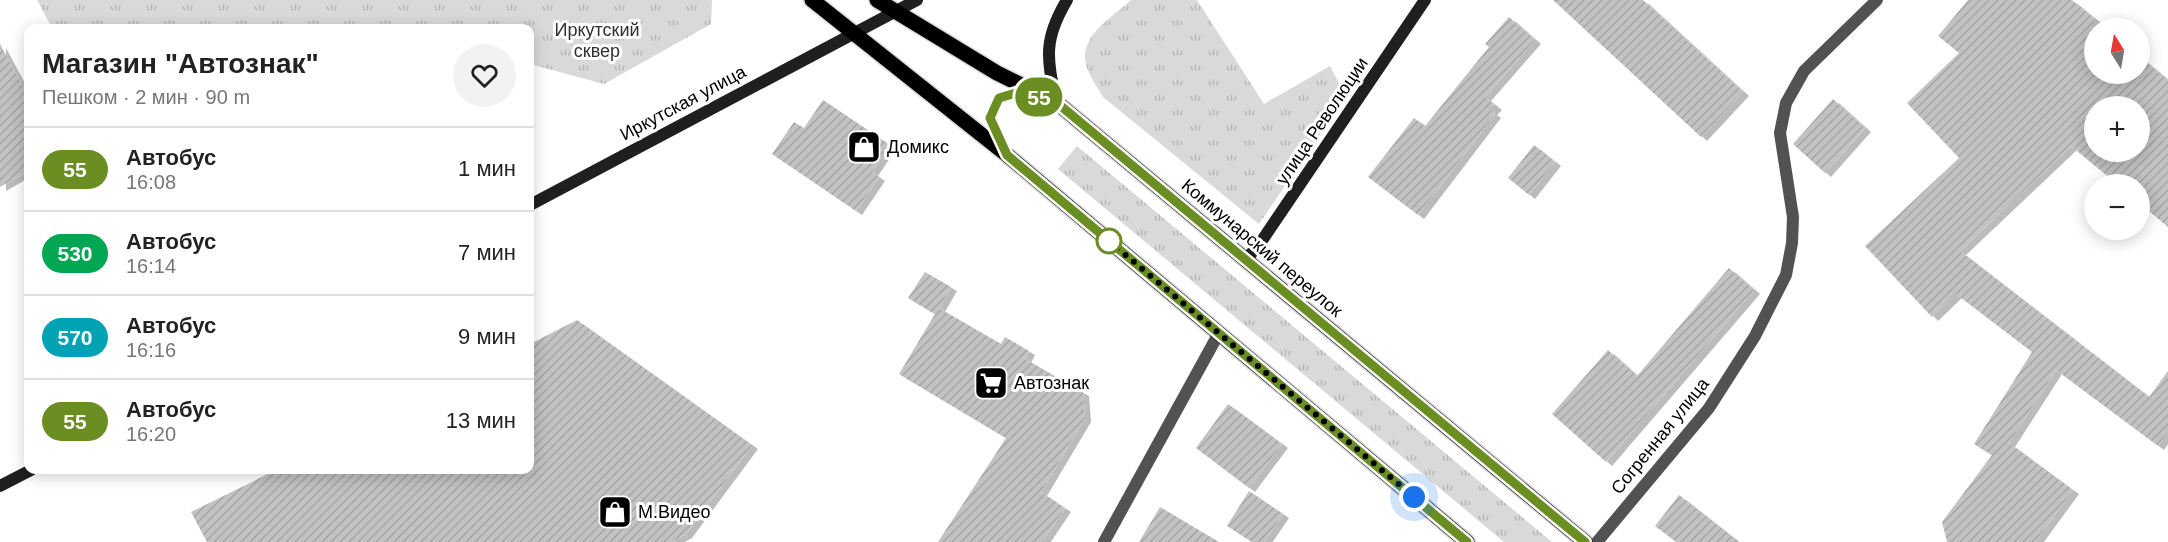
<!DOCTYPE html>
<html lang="ru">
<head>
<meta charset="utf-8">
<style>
	body { margin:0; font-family:Helvetica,sans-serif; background:#f2f2f2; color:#222; height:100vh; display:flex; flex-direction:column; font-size:22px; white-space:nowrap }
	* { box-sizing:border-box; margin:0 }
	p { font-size:20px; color:#767676 }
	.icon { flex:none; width:33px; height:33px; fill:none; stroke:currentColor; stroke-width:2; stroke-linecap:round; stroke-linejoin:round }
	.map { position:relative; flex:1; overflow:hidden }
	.panel { position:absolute; left:24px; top:24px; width:510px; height:450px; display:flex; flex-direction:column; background:#fff; border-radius:12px; box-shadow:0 3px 15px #0003 }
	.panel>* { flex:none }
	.badge { padding:0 12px; border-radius:20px; font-size:21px; line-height:39px }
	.needle { width:39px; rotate:349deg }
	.fabs { position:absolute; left:2084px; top:18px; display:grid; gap:12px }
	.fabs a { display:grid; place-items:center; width:66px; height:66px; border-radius:50%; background:#fff; box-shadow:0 3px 15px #0003; font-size:30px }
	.you { position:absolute; width:30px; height:30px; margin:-15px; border:4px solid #fff; border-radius:50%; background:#1a73e8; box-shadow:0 0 0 9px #1a73e833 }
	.map>.badge { position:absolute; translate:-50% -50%; box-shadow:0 0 0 3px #fff }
	.round { display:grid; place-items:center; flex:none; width:63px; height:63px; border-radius:32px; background:#f2f2f2 }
	.overview { display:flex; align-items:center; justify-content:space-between; height:102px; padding:0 18px }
	h1 { font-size:28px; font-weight:700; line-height:45px }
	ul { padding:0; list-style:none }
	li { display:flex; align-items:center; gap:18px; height:84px; padding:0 18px; border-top:2px solid #e0e0e0 }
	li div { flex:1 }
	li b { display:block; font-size:22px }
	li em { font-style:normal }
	li .badge { min-width:66px; font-weight:700; text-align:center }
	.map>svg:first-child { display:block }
</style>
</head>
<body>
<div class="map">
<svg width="2168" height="542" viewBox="0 0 2168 542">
	<defs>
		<pattern id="grass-tufts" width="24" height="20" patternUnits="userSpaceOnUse" patternTransform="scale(1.5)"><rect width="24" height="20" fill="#d9d9d9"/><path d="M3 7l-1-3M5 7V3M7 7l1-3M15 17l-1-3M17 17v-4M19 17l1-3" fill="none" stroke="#b8b8b8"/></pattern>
		<pattern id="building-hatch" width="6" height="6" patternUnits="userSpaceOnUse" patternTransform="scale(1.5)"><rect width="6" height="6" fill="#c2c2c2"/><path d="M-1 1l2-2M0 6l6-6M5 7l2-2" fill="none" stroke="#a5a5a5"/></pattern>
		<filter id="shadow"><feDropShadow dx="6" dy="4" stdDeviation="0" flood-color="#0004"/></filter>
	</defs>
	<rect width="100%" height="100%" fill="#fff"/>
	<!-- grass -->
	<g fill="url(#grass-tufts)">
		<polygon points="37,0 712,0 711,24 604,84 530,64 530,28 52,28"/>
		<path d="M1131,0H1197L1264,104L1330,66L1341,87L1338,108L1259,224L1103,97C1096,85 1086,72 1085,58C1084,33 1115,15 1131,0Z"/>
		<polygon points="1077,146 1552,542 1504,542 1058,169"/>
	</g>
	<!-- building -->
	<g fill="url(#building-hatch)" fill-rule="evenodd" filter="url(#shadow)">
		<polygon points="1553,0 1643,0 1743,92 1701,137"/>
		<path d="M1968,0H2072L2094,18V74H2139V56L2168,80V227L2139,203V184H2117L2071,146L1960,251L2149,397L2168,371V432L2158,446L2056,370L2009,443L2073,490L2035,542H1947L1942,522L1992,455L1974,444L2032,352L1956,294L1932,317L1865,246L1959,158L1907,103L1959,53L1938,36ZM2094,106H2139V152H2094Z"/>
		<polygon points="1509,17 1535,40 1485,97 1496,106 1491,111 1495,114 1418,215 1368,177 1414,118 1425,126 1489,47 1485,44"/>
		<polygon points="0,44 28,96 28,171 0,187"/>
		<polygon points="1833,99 1865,128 1825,173 1793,144"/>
		<polygon points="823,100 890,145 872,172 879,177 856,211 772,154 794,122 804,128"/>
		<polygon points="1534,145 1555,162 1529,195 1508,178"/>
		<polygon points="1729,268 1754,290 1606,462 1552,414 1608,350 1637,376"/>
		<polygon points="925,272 951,287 936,313 939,308 1001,344 1005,337 1029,351 1025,359 1083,392 1085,418 1041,492 1065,508 1042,542 938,542 1006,438 899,374 935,314 908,298"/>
		<polygon points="577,320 752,445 686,534 671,542 207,542 191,512 276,470 530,470 530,344"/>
		<polygon points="1228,404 1282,444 1249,488 1196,448"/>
		<polygon points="1249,491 1283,514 1264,542 1252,542 1227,526"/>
		<polygon points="1679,495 1739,542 1676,542 1655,526"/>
		<polygon points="1160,507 1219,542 1139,542"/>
	</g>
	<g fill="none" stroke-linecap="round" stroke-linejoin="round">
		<defs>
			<g id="primary">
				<polyline points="812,0 1007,155 1467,542"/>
				<polyline points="877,0 997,73 1056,102 1585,542"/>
			</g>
		</defs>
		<!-- primary casing -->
		<use href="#primary" stroke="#dbdbdb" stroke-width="18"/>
		<!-- minor -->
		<g stroke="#525252" stroke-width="12">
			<polyline points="1104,542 1219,333"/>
			<polyline points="1597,542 1709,408 1755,336 1786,275 1792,243 1793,217 1780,133 1786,103 1804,71 1877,0"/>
		</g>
		<!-- secondary -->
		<g stroke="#1f1f1f" stroke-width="12">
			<path d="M1050,100L1056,102C1047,58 1043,40 1067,0"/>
			<polyline points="1006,154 990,118 999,98 1019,92 1034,96"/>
			<polyline points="530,205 917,0"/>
			<polyline points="1246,260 1263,239 1425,0"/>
			<polyline points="0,486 31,470"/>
		</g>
		<!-- primary -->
		<use href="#primary" stroke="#000" stroke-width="15"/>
	</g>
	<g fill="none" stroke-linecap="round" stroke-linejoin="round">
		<defs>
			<polyline id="line" points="1467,542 1007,155 990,118 999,98 1019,92 1056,102 1585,542"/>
		</defs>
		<!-- line casing -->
		<use href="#line" stroke="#fff" stroke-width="14"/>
		<!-- line -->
		<use href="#line" stroke="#6b8e23" stroke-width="9"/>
		<!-- walk -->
		<polyline stroke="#000" stroke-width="6" stroke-dasharray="0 10.8" points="1109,241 1414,497"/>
	</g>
	<!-- icons -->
	<defs>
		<symbol id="shop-square" viewBox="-11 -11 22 22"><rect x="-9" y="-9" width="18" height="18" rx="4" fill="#000" stroke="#fff"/><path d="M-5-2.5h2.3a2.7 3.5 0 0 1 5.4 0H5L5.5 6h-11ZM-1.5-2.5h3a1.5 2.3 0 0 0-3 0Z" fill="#fff"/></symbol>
		<symbol id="supermarket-square" viewBox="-11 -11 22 22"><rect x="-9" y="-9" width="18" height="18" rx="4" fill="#000" stroke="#fff"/><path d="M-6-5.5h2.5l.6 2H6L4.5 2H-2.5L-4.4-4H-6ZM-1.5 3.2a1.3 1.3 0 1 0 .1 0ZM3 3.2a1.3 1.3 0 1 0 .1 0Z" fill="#fff"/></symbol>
	</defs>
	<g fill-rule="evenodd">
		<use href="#shop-square" x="845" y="128" width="38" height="38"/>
		<use href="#supermarket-square" x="972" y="364" width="38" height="38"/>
		<use href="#shop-square" x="596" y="493" width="38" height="38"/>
	</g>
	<!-- markers -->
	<circle fill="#fff" stroke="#6b8e23" stroke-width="3" cx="1109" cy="241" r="12"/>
	<g text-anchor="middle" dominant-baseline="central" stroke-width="6" stroke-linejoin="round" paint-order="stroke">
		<!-- park labels -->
		<g font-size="18" fill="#303030" stroke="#fff">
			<text x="597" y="30">Иркутский<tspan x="597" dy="21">сквер</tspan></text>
		</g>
		<!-- street labels -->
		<g font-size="18" fill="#000" stroke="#fff">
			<text transform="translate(683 103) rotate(-28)">Иркутская улица</text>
			<text transform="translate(1322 121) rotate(-56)">улица Революции</text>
			<text transform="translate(1262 248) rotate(40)">Коммунарский переулок</text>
			<text transform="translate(1660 436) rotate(-51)">Согренная улица</text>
		</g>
		<!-- poi labels -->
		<g font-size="18" fill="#000" stroke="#fff" text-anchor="start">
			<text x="887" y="147">Домикс</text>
			<text x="1014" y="383">Автознак</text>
			<text x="638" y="512">М.Видео</text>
		</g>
	</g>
</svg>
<div class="fabs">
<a><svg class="needle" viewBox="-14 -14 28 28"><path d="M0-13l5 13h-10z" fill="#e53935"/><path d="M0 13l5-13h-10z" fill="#767676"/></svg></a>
<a>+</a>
<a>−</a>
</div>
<div class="you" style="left:1414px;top:497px"></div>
<b class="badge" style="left:1039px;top:97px;background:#6b8e23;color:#fff">55</b>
<section class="panel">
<div class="overview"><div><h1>Магазин &quot;Автознак&quot;</h1><p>Пешком · 2 мин · 90 m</p></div><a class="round"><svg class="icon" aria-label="heart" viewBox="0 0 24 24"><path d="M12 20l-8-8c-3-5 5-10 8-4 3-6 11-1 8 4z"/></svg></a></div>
<ul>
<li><span class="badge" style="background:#6b8e23;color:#fff">55</span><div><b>Автобус</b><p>16:08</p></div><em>1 мин</em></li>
<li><span class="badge" style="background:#00a651;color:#fff">530</span><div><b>Автобус</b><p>16:14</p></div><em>7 мин</em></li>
<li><span class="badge" style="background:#00a3b4;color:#fff">570</span><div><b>Автобус</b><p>16:16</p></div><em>9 мин</em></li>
<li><span class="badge" style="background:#6b8e23;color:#fff">55</span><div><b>Автобус</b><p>16:20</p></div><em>13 мин</em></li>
</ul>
</section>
</div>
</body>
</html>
